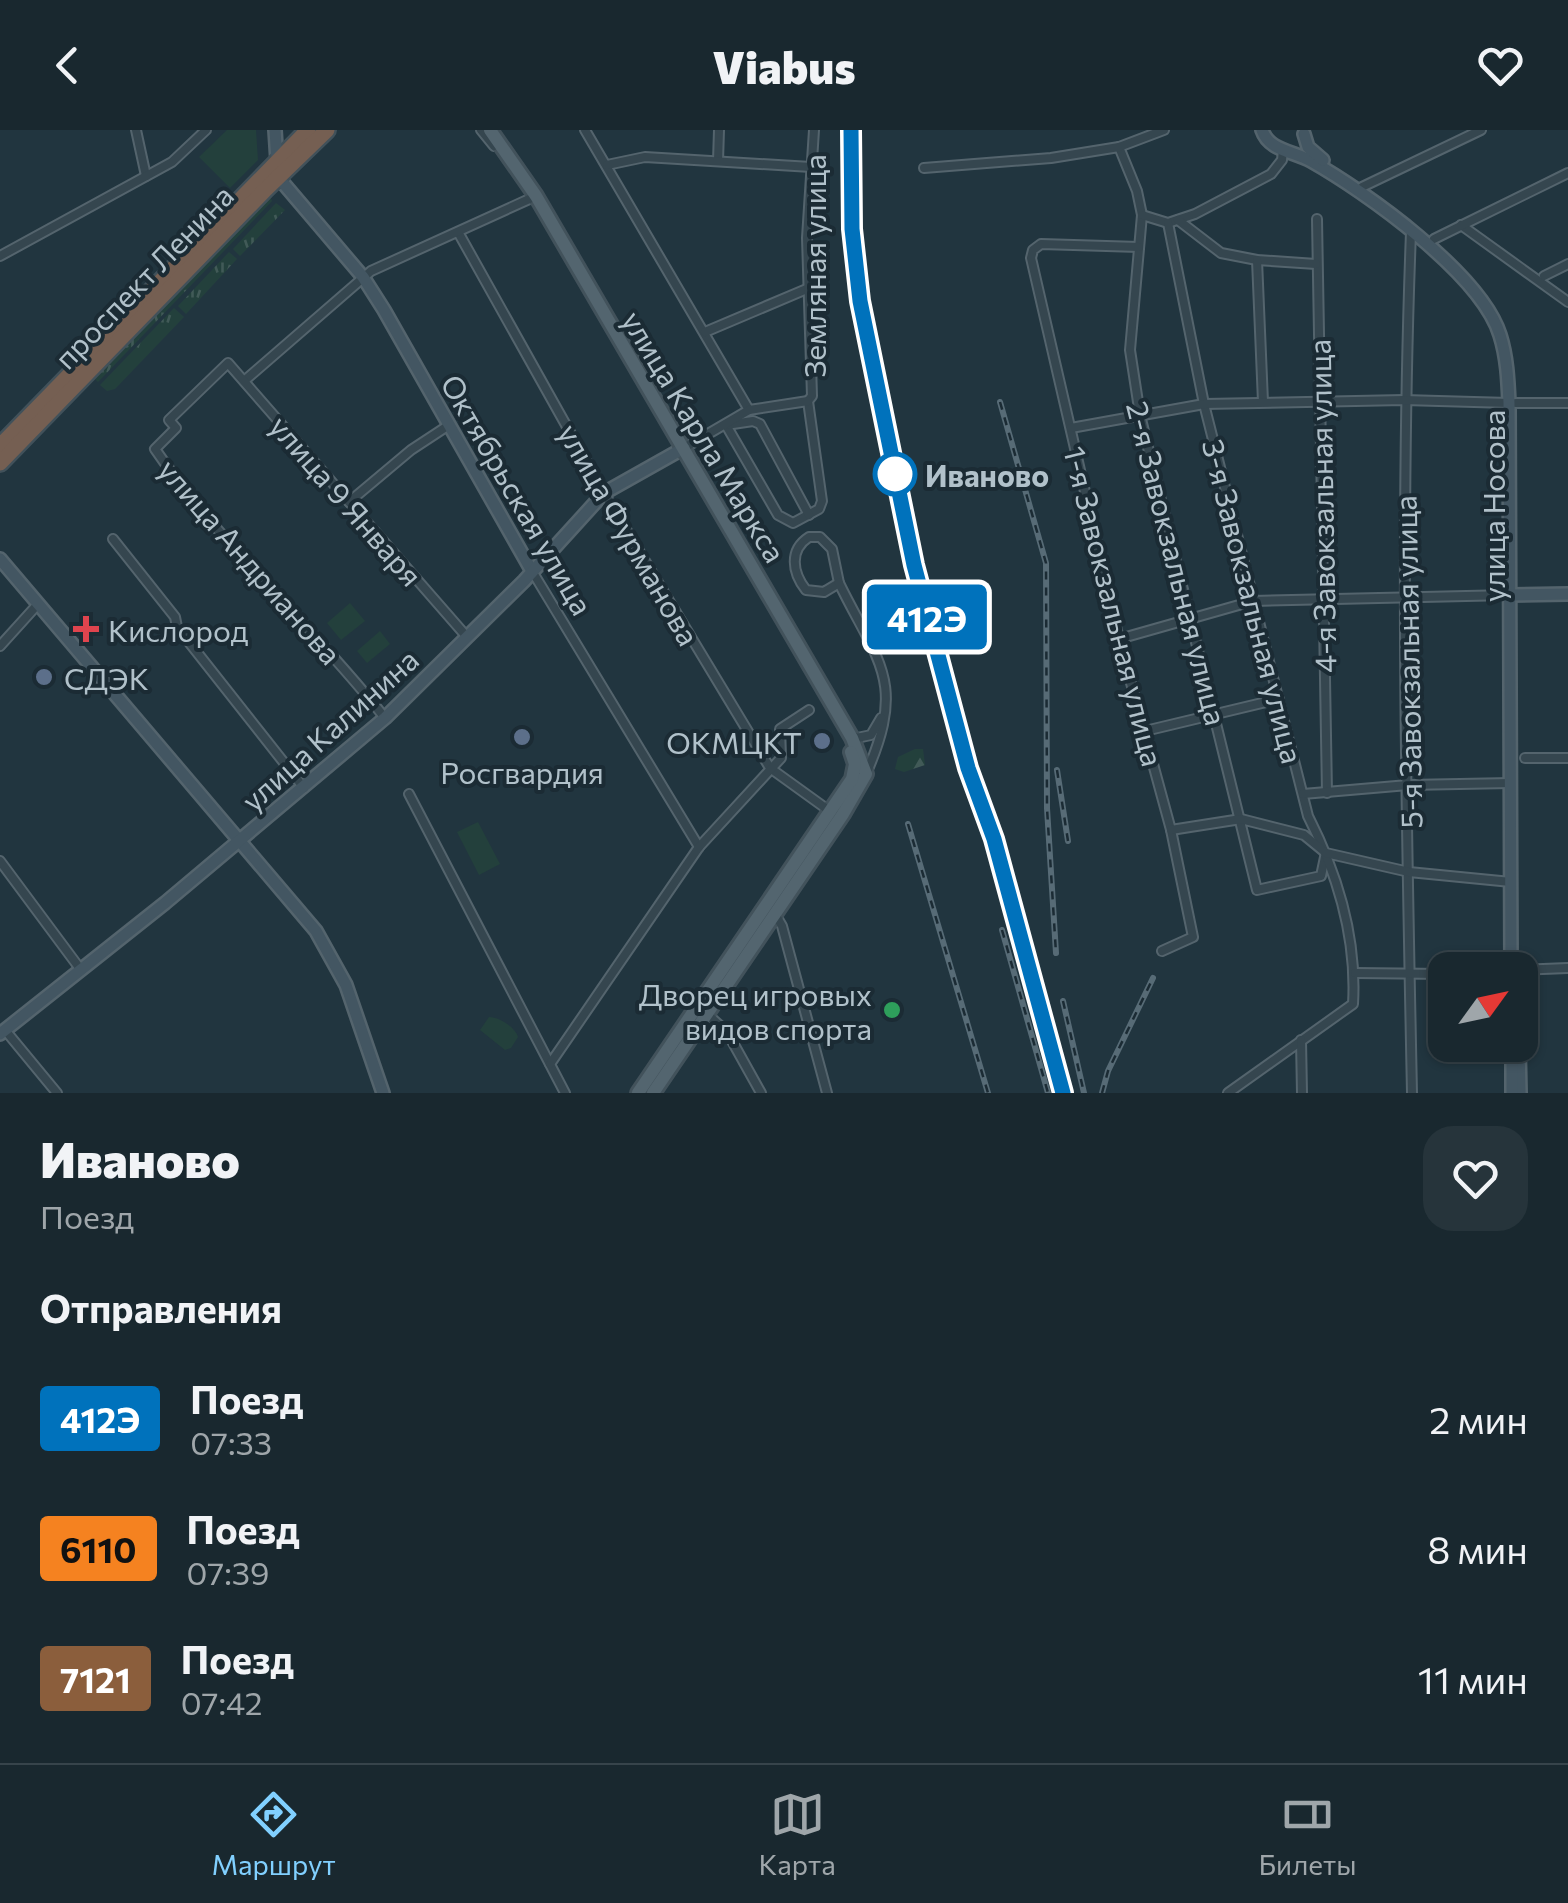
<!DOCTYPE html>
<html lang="ru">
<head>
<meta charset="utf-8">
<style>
	body { margin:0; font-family:Commissioner,sans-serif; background:#26343b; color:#f1f3f6; height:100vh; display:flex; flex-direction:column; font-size:38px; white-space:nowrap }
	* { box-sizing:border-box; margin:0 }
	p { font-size:32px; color:#9fa6aa }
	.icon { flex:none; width:55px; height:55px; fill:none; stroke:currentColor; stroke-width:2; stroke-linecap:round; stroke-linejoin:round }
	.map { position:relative; height:963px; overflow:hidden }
	.details { display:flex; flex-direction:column; background:#19282f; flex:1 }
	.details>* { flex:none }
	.badge { padding:0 20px; border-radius:8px; font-size:35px; line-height:65px }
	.needle { width:65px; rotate:57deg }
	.buttons { position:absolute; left:1428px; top:822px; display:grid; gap:20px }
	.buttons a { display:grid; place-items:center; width:110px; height:110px; border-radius:20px; background:#19282f; box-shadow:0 2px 8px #0004,0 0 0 2px #37444b; font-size:50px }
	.map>.badge { position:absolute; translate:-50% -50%; box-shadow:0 0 0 5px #fff }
	h2 { padding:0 40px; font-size:38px; line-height:90px }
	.round { display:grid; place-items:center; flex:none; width:105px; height:105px; border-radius:30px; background:#26343b }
	.summary { display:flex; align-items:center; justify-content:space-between; height:170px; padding:0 40px }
	h1 { font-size:48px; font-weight:800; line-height:75px }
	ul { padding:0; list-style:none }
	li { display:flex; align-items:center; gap:30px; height:130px; padding:0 40px }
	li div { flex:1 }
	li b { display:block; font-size:38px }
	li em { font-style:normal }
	li .badge { min-width:110px; font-weight:700; text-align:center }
	header { display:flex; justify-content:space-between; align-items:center; height:130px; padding:0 40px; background:#19282f; font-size:45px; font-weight:800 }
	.dock { display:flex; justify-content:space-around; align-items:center; height:140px; border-top:2px solid #37444b; background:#19282f; font-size:28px; color:#9fa6aa }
	.dock a { display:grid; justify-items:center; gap:5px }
	.dock .on { color:#81d0ff }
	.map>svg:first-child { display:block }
</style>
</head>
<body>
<header><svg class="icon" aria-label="back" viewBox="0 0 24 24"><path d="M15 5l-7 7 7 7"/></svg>Viabus<svg class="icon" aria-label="heart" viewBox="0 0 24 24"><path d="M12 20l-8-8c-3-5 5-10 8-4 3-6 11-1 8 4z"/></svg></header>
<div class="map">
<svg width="1568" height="963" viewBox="0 0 1568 963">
	<defs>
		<pattern id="grass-tufts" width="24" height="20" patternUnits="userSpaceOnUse" patternTransform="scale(2.5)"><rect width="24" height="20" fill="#23403c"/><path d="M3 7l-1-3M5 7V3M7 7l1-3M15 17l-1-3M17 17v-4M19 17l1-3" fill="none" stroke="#415a57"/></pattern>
		<pattern id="forest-firs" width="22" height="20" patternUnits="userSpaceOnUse" patternTransform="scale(2.5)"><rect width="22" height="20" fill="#23403c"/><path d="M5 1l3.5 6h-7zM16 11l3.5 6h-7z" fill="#415a57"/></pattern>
	</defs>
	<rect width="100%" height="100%" fill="#21353f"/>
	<!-- grass -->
	<g fill="url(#grass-tufts)">
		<polygon points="269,65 272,71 98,252 93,247"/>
		<polygon points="276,73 285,80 240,126 233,119"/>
		<polygon points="229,122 237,129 186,184 178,176"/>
		<polygon points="174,178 184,187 115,259 107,261 100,255"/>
	</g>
	<!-- forest -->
	<polygon fill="url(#forest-firs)" points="915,619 923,619 925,635 904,642 895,639 898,627"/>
	<!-- park -->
	<g fill="#23403c">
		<polygon points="227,0 256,0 258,30 230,58 199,27"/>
		<polygon points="350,473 365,491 341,510 327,493"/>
		<polygon points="380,501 390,514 367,533 357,521"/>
		<polygon points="478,692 500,734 479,745 457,702"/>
		<path d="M489,887C499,887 515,897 518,907L511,918L505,920L480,900Z"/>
	</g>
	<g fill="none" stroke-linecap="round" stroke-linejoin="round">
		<defs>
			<g id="street">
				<polyline points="136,0 146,46"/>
				<polyline points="481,0 494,16"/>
				<polyline points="585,0 749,280"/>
				<polyline points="1119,17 1137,61 1142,85 1130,220 1140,285 1257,760 1321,746 1325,727"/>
				<polyline points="718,31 719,0"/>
				<polyline points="607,35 645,27 811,37"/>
				<polyline points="924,38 1051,28 1119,17 1164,0"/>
				<polyline points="1362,57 1481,0"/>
				<polyline points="1142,85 1168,93 1195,84 1271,44 1282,30 1283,20"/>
				<polyline points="1317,89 1327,663"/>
				<polyline points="1178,90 1221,123 1257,130 1316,134"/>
				<path d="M1168,93L1204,274L1308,686C1338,745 1357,807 1353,874L1228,963"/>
				<polyline points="1461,95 1568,172"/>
				<polyline points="458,102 604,363 770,638 831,682"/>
				<path d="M1411,102C1400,389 1406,676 1412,963"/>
				<polyline points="1434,109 1568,43"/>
				<polyline points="1139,117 1041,114 1033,120 1031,128 1119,509 1171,700 1193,807 1162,821"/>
				<polyline points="0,126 172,32 206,0"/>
				<polyline points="1257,130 1263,272"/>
				<polyline points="1544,146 1568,134"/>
				<polyline points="705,202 809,158"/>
				<polyline points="244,251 371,141 536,66"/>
				<polyline points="1516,273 1568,273"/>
				<polyline points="726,295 778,385 793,393 819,379 822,371 808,271 812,266 807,108 814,0"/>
				<polyline points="726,295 753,291 760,294 809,385"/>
				<polyline points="1071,298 1204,274 1404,270 1509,273"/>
				<polyline points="684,318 749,280 808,271"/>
				<polyline points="349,372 411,320 449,295"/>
				<path d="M809,407H820L832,419L839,453L824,462L806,460C792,442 789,420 809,407Z"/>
				<polyline points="113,409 175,487 177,497 304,658"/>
				<polyline points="532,441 699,717"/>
				<path d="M839,453C878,533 907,551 866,644"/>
				<polyline points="1119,509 1253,471 1510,465"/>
				<polyline points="0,516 38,474"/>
				<path d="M385,588C312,495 222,417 155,319L176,298L169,290L228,233L467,507"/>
				<polyline points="1145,601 1279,569"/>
				<polyline points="852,605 857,608 871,605 881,588"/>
				<polyline points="1525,628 1568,628"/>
				<polyline points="409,664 565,963"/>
				<polyline points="1303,664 1408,655 1511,653"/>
				<polyline points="1171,700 1241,689 1304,705 1326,723 1409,742 1511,752"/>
				<polyline points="0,731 81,840"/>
				<polyline points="775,784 782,796 827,963"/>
				<polyline points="1520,840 1568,838"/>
				<polyline points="1355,843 1445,844"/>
				<polyline points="707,884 727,902 761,963"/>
				<polyline points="5,900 57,963"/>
				<polyline points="1301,910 1302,963"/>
				<polyline points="550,934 699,717 781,628 780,599 809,580"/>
			</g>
			<g id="secondary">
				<polyline points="275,0 278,47 363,147 384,180 532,441"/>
				<path d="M1262,0C1269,21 1293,21 1311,31C1366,62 1481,144 1500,205C1507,227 1508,250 1509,273L1511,840"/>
				<polyline points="1304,4 1308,17 1323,30"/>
				<polyline points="0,429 316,801 346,855 383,963"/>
				<polyline points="1510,465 1568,464"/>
				<polyline points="0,904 165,773 385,588 524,451 604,363 684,318"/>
				<polyline points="1519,915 1520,963"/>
				<polyline points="1512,934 1512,963"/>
			</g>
			<g id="primary">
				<polyline points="490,0 536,66 852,608 866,644 843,684 653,963"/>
				<polyline points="638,963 852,649 855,634 851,622"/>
			</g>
			<g id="highway">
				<polyline points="0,316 308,0"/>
				<polyline points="0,333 266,59 327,0"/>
			</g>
		</defs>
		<!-- street casing -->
		<use href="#street" stroke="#54646d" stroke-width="12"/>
		<!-- secondary casing -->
		<use href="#secondary" stroke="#54646d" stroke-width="16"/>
		<!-- primary casing -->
		<use href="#primary" stroke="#42525b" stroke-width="18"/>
		<!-- highway casing -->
		<use href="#highway" stroke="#41515a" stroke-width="20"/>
		<!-- street -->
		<use href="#street" stroke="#35464f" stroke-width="8"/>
		<!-- secondary -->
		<use href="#secondary" stroke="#435662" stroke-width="11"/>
		<!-- primary -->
		<use href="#primary" stroke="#53656f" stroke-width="12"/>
		<!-- highway -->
		<use href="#highway" stroke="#755f52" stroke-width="15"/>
		<defs>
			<g id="rail">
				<polyline points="851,0 852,99 860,171 914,435 968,638 994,709 1064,963"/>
				<polyline points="1000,272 1046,433 1047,678 1056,823"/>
				<polyline points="1057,640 1068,711"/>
				<polyline points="908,694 988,963"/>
				<polyline points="1002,800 1048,963"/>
				<polyline points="1063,871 1084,963"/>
				<polyline points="1102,963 1108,941 1153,848"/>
			</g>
		</defs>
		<!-- rail casing -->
		<use href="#rail" stroke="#576b76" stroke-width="6"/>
		<!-- rail -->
		<use href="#rail" stroke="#1b2b34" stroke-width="2.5" stroke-dasharray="8" stroke-linecap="butt"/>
	</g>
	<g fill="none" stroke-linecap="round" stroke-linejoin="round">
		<defs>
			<polyline id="line" points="851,0 852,99 860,171 914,435 968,638 994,709 1063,963"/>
		</defs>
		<!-- line casing -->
		<use href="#line" stroke="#fff" stroke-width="22"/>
		<!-- line -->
		<use href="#line" stroke="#0072bc" stroke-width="15"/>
	</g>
	<!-- markers -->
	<circle fill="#fff" stroke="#0072bc" stroke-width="5" cx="895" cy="344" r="20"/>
	<path fill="#e0444e" stroke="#1b2b34" stroke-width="4" d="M81 484h10v10h10v10h-10v10h-10v-10h-10v-10h10z"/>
	<g fill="#5c6f8a" stroke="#1b2b34" stroke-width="4">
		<circle cx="44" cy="547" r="10"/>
		<circle cx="522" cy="607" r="10"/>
		<circle cx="822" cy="611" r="10"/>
	</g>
	<circle fill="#2e9e5b" stroke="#1b2b34" stroke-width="4" cx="892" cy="880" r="10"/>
	<g text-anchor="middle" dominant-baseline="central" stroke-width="8" stroke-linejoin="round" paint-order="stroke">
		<!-- street labels -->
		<g font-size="30" fill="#b1c1ca" stroke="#1b2b34">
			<text transform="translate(813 136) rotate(-90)">Земляная улица</text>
			<text transform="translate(143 146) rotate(-46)">проспект Ленина</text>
			<text transform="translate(705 306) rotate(59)">улица Карла Маркса</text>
			<text transform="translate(518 364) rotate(60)">Октябрьская улица</text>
			<text transform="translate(347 370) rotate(49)">улица 9 Января</text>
			<text transform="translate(1321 376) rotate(-91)">4-я Завокзальная улица</text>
			<text transform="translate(1492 376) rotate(-90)">улица Носова</text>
			<text transform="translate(630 404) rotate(60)">улица Фурманова</text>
			<text transform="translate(251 431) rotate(49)">улица Андрианова</text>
			<text transform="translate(1178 433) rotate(76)">2-я Завокзальная улица</text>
			<text transform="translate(1254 471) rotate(76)">3-я Завокзальная улица</text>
			<text transform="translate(1115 476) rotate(76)">1-я Завокзальная улица</text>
			<text transform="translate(1407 532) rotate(-91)">5-я Завокзальная улица</text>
			<text transform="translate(329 599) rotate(-42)">улица Калинина</text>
		</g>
		<!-- stop labels -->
		<g font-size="30" font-weight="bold" fill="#b1c1ca" stroke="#1b2b34" text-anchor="start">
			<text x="925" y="344">Иваново</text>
		</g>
		<!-- poi labels -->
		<g font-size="30" fill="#b1c1ca" stroke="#1b2b34" text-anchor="start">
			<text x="108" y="499">Кислород</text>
			<text x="64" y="547">СДЭК</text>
			<text x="802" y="611" text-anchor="end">ОКМЦКТ</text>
			<text x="522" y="641" text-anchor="middle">Росгвардия</text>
			<text x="872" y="863" text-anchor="end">Дворец игровых<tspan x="872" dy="34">видов спорта</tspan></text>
		</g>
	</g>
</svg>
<div class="buttons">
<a><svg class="needle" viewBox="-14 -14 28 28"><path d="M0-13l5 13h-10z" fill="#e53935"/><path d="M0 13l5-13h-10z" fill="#9fa6aa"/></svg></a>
</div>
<b class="badge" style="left:927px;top:487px;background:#0072bc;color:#fff">412Э</b>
</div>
<section class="details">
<div class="summary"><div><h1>Иваново</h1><p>Поезд</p></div><a class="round"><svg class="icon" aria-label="heart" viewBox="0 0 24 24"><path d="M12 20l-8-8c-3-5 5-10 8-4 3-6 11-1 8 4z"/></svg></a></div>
<h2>Отправления</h2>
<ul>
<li><span class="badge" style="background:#0072bc;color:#fff">412Э</span><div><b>Поезд</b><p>07:33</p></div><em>2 мин</em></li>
<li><span class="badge" style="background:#f58220;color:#111">6110</span><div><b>Поезд</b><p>07:39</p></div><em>8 мин</em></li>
<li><span class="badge" style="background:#8b5e3c;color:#fff">7121</span><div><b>Поезд</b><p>07:42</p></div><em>11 мин</em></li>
</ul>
</section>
<nav class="dock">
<a class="on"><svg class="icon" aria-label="directions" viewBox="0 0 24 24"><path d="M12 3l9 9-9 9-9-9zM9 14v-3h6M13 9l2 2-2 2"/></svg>Маршрут</a>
<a><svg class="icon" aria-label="map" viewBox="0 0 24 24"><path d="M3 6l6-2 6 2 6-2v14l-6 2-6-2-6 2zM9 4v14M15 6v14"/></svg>Карта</a>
<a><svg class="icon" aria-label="tickets" viewBox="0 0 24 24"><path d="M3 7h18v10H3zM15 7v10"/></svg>Билеты</a>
</nav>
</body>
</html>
